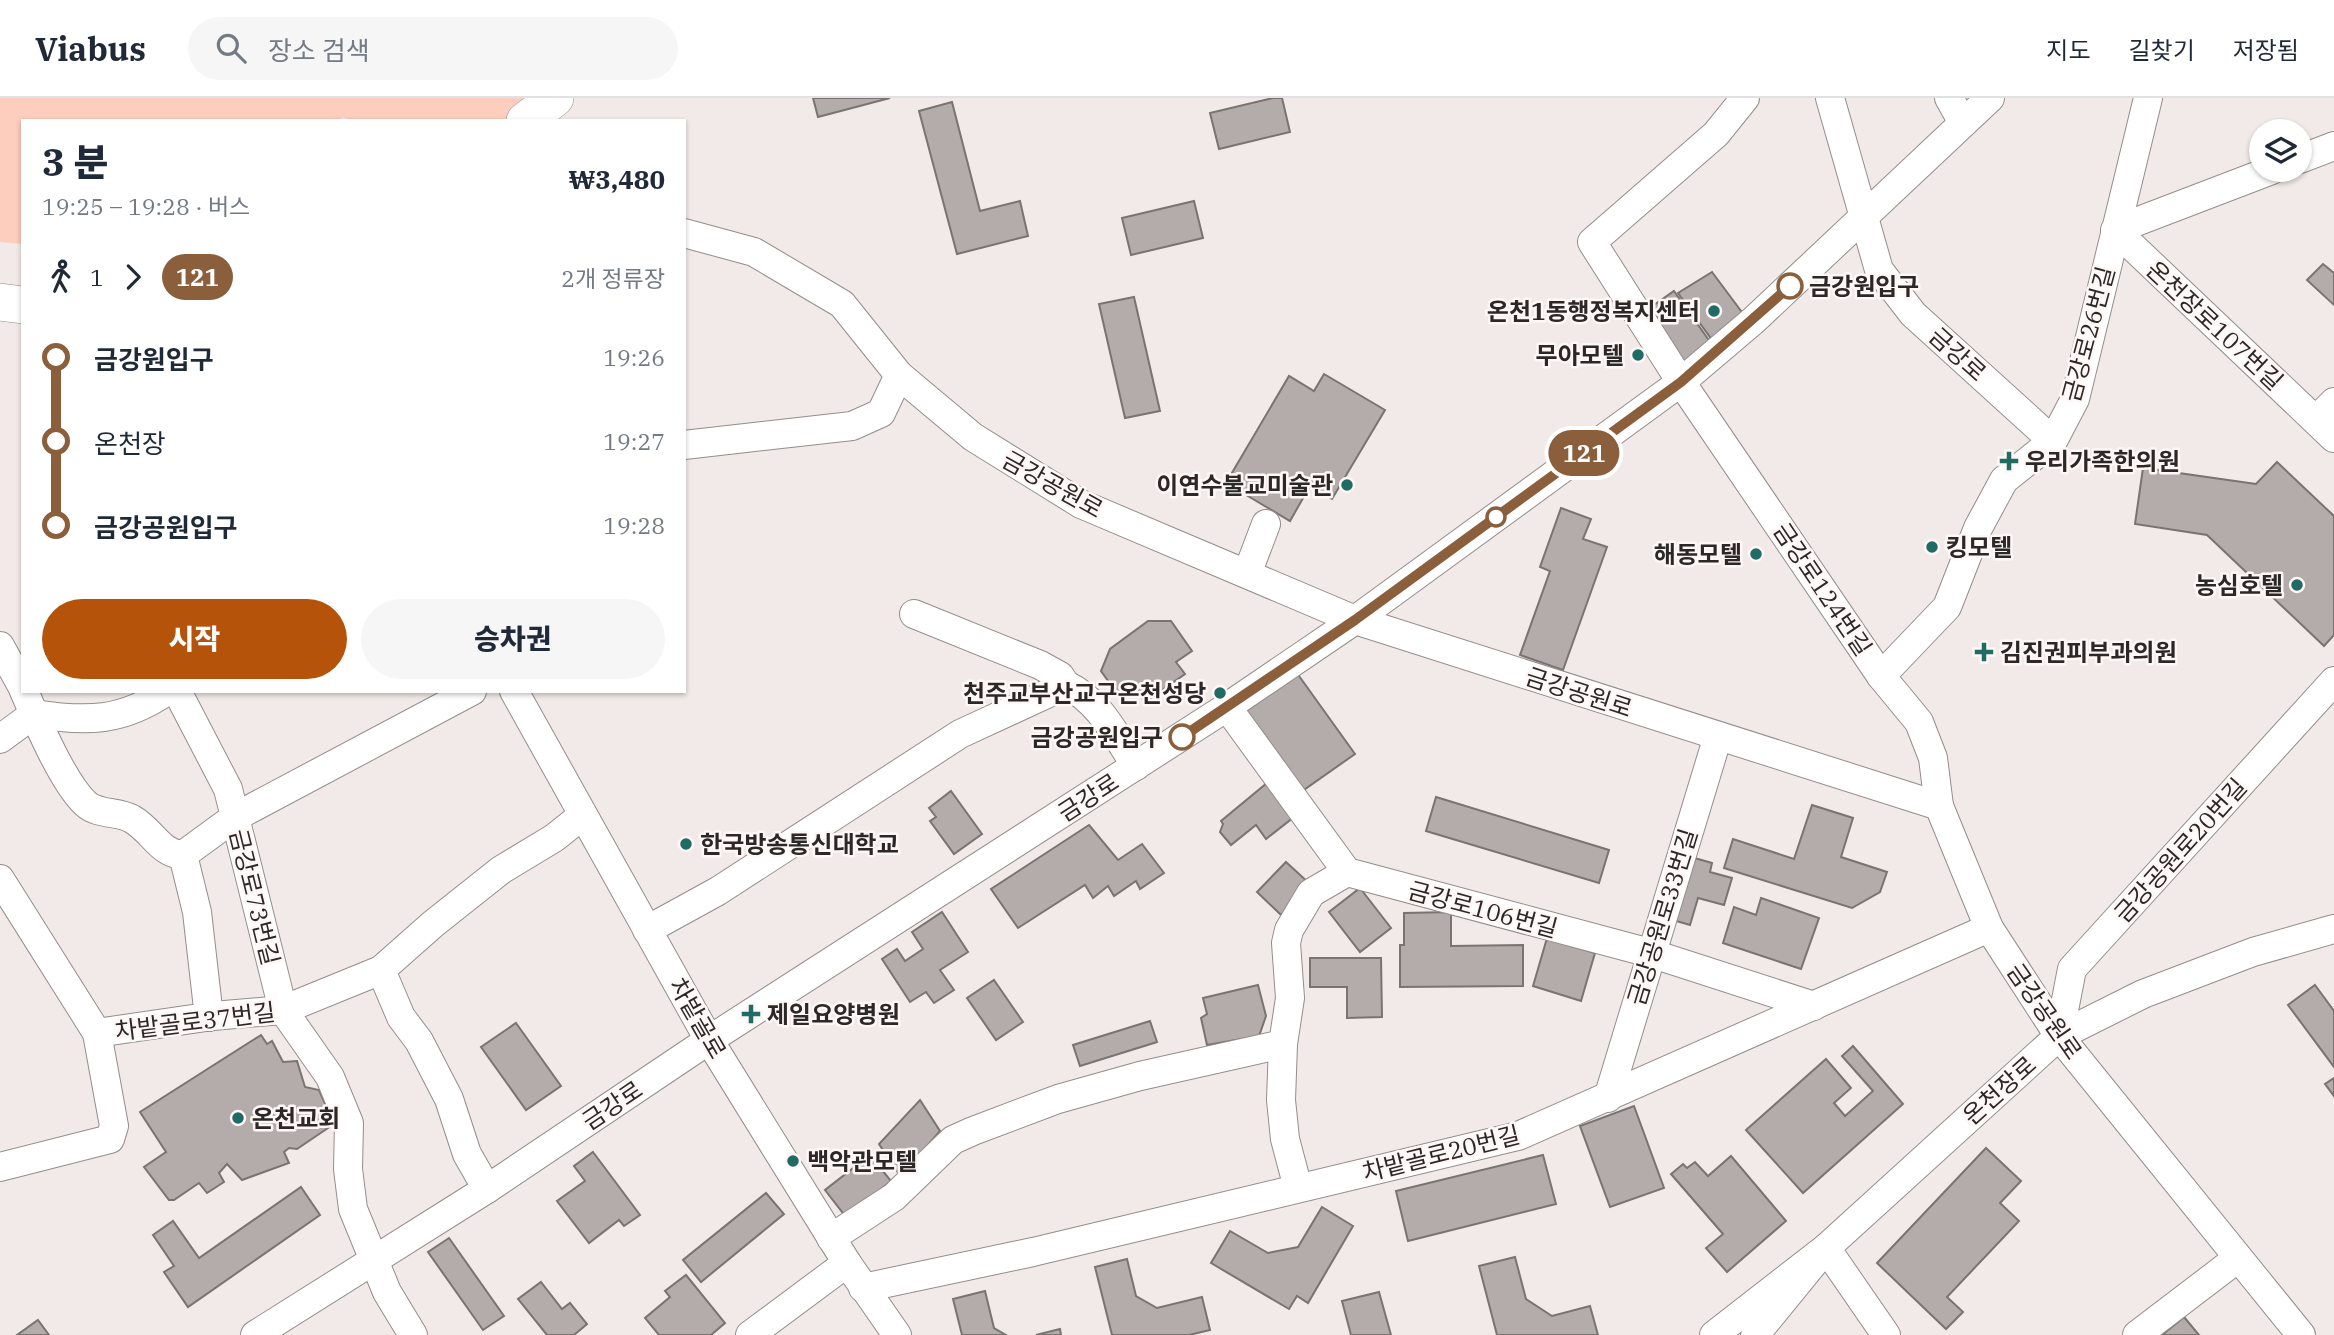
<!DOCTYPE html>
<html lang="ko">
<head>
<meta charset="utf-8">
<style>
	body { margin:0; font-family:"IBM Plex Serif","Noto Sans KR",serif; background:#f6f6f7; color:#1f2937; height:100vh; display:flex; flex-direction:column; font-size:26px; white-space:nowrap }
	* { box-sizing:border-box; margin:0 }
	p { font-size:23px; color:#747a83 }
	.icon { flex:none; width:38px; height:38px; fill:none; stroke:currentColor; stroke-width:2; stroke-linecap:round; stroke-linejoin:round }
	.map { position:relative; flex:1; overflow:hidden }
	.drawer { position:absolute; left:21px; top:21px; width:665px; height:574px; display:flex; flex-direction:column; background:#fff; border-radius:0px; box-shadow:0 2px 5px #0004 }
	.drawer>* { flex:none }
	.badge { padding:0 14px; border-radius:23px; font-size:24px; line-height:46px }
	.fabs { position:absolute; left:2249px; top:21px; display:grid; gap:14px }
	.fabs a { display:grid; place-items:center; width:63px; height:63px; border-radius:50%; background:#fff; box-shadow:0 2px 5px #0004; font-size:35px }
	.map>.badge { position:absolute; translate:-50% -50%; box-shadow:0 0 0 4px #fff }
	.legs { display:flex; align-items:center; gap:10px; height:77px; padding:0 21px; font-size:23px }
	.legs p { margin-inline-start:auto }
	.headline { display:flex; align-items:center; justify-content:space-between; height:119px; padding:0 21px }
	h1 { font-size:38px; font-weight:800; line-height:52px }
	.cta { display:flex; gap:14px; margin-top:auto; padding:14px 21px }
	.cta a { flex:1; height:80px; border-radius:42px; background:#b45309; color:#fff; font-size:28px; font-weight:800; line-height:80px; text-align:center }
	.cta a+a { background:#f6f6f7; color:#1f2937 }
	ul { padding:0 21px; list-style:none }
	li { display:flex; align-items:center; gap:24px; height:84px; font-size:26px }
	li i { display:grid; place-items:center; width:10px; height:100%; margin:0 9px; background:currentColor }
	li i::after { content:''; width:18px; height:18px; margin:-9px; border:5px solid; border-radius:50%; background:#fff }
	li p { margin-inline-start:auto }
	li:first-child i { background:linear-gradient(#0000 50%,currentColor 0) }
	li:last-child i { background:linear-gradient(currentColor 50%,#0000 0) }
	header { display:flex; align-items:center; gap:42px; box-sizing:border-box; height:98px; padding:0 35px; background:#fff; border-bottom:2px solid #e0e1e3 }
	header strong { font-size:33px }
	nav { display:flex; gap:38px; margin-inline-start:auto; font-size:24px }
	.search { width:490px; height:63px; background:#f6f6f7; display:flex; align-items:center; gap:18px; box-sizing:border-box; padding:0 24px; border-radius:38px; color:#747a83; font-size:26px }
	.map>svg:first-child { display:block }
</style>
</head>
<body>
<header>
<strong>Viabus</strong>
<div class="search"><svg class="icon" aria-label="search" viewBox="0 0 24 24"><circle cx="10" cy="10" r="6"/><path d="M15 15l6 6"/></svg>장소 검색</div>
<nav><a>지도</a><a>길찾기</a><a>저장됨</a></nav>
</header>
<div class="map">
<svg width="2334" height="1237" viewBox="0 0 2334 1237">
	<rect width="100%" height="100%" fill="#f1eae8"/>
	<!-- green -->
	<polygon fill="#fdcdbe" points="0,0 553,0 515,23 351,23 343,19 338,23 23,23 23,146 0,144"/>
	<!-- building -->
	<g fill="#b3acaa" stroke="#797371" stroke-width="2">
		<polygon points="813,0 890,0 818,19"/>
		<polygon points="1273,0 1282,0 1290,34 1219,51 1210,15"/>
		<polygon points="952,4 980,113 1020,103 1028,138 957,156 919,13"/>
		<polygon points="1194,103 1203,140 1131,157 1122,120"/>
		<polygon points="2323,166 2334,175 2334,207 2307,182"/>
		<polygon points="1712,174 1747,221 1715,246 1678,195"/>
		<polygon points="1674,193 1713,248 1682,270 1644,214"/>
		<polygon points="1134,199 1160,313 1125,320 1099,206"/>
		<polygon points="1324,276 1385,312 1332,401 1310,388 1290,423 1226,385 1289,278 1314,293"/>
		<polygon points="2277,364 2334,418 2334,537 2324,548 2207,437 2135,426 2143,370 2256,386"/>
		<polygon points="1561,410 1591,421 1583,441 1607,449 1563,572 1520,557 1550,473 1540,469"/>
		<polygon points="1148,523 1171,523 1192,553 1176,564 1185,576 1145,604 1136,591 1121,601 1101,573 1110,551"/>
		<polygon points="1294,571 1355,656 1298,696 1237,611"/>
		<polygon points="1267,685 1294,719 1266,741 1256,727 1231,747 1220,734 1223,726 1221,723"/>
		<polygon points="951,693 982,736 954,756 930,723 936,719 929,710"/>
		<polygon points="1436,699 1609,752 1599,785 1426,733"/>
		<polygon points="1812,707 1853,720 1841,759 1887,774 1880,794 1852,810 1724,770 1733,741 1794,761"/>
		<polygon points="1089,727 1118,762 1142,746 1164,775 1140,791 1136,783 1114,798 1108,788 1093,800 1085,787 1018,830 991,791"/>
		<polygon points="1691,759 1712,765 1710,774 1732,780 1724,807 1698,800 1690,827 1673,822"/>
		<polygon points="1286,764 1310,786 1281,817 1257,794"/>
		<polygon points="1360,790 1391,830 1360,854 1329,814"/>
		<polygon points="1761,800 1819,820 1801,871 1723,845 1734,809 1756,817"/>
		<polygon points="942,814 968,854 940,872 954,892 934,905 926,894 910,904 882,861 897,851 905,863 923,851 912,834"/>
		<polygon points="1451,814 1451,848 1523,847 1523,888 1400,889 1400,847 1404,847 1404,815"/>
		<polygon points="1547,840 1595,855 1581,903 1533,888"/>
		<polygon points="1310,860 1381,860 1382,919 1347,920 1347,889 1310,889"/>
		<polygon points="994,882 1023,924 996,942 967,900"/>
		<polygon points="1258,887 1266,918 1259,938 1207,947 1201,920 1207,916 1203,900"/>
		<polygon points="2315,887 2334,913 2334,969 2288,907"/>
		<polygon points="1150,923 1157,944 1080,968 1073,947"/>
		<polygon points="516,925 561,988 526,1012 481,949"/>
		<polygon points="261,937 267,946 272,943 283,964 297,963 305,989 319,992 334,1026 297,1051 289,1050 284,1054 289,1065 242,1082 227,1066 219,1075 224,1084 207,1095 199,1085 174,1102 169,1102 144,1069 166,1054 140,1014"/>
		<polygon points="1853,948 1903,1006 1803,1095 1746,1032 1826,961 1851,990 1834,1005 1845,1018 1873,993 1842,958"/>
		<polygon points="2334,980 2334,998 2325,986"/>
		<polygon points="920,1002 940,1033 901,1079 879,1046"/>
		<polygon points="1634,1008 1664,1090 1610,1109 1580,1028"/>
		<polygon points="1986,1050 2021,1083 2000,1105 2019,1123 1947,1199 1963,1214 1946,1231 1877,1165"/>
		<polygon points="593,1054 640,1117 624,1128 619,1122 589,1145 557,1103 585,1083 574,1068"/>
		<polygon points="870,1057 891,1083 846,1119 825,1092"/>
		<polygon points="1543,1057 1556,1106 1408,1143 1396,1093"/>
		<polygon points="1731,1058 1786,1123 1727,1174 1706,1150 1723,1136 1671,1076 1683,1066 1687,1070 1695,1064 1708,1078"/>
		<polygon points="301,1089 320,1117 188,1209 164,1174 174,1168 153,1137 173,1123 199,1160"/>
		<polygon points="766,1095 784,1116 701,1184 683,1162"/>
		<polygon points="1322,1109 1353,1128 1308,1205 1297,1198 1289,1211 1211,1165 1230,1133 1268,1155 1298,1149"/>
		<polygon points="449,1140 504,1218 483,1232 428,1154"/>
		<polygon points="1515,1159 1526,1201 1552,1218 1590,1208 1598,1237 1497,1237 1479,1168"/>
		<polygon points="1127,1161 1136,1198 1157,1210 1202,1199 1210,1232 1189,1237 1112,1237 1095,1169"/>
		<polygon points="686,1177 725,1225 711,1237 659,1237 645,1220 670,1199 665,1193"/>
		<polygon points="541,1184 562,1211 570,1205 587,1226 574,1237 547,1237 518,1201"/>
		<polygon points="985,1193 994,1230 1006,1237 962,1237 953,1201"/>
		<polygon points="1379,1194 1391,1237 1351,1237 1342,1203"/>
		<polygon points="2184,1219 2199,1237 2162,1237"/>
		<polygon points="38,1222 49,1237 17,1237"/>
		<polygon points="1060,1231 1061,1237 1036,1237"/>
	</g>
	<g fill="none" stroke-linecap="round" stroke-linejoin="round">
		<defs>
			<g id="minor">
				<polyline points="1745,0 1716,36 1592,144 1681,284 1881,578 1919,624 1933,660 1939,708"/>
				<polyline points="1830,0 1879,172 1913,216 2053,343"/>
				<polyline points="1949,0 1963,25"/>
				<polyline points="2300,61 2334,48"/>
				<polyline points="2272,72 2115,132 2334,340"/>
				<polyline points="684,135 754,154 842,206 899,277 973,339 1081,406 1355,522 1939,708 1989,830 2059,938 2301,1237"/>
				<polyline points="2316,322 2334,304"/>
				<polyline points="684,347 852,328 881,315 899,277"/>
				<polyline points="1247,476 1266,426"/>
				<polyline points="0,548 23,590"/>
				<polyline points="1881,578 1947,509 1978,430 2004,382 2053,343 2075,301 2148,0"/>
				<path d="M1066,587C1099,602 1116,638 1136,668"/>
				<path d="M24,593C37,623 63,685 86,706C98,717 119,713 132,721C152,732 160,756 183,757"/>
				<polyline points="177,593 228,691 283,912 330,979 349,1025 348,1071 353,1111 387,1194 413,1237"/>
				<polyline points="514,593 709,942 847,1165 897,1237"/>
				<polyline points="1227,609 1347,774 1650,855 1814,908"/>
				<path d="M0,641L34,616C87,624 122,624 167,593"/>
				<polyline points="0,781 97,935 213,918 283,912 381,872 433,826 501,772 554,740 583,717"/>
				<polyline points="647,832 718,793 960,636 1066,587 1060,578 1040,567 914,516"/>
				<polyline points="381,872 401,919 419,943 449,1001 467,1056 487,1091"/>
				<polyline points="209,919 197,814 183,757 235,719 472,593"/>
				<polyline points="2059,938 2072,871 2334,583"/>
				<polyline points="1283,946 1281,1002 1285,1041 1298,1090"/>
				<polyline points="1608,1000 1718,638"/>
				<polyline points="0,1069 110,1041 114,1028 97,935"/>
				<polyline points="831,1140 894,1099 953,1042 973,1033 1058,1001 1140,978 1283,946 1290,900 1286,845 1289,832 1311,795 1347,774"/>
				<polyline points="863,1190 1033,1154 1518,1038 1989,830"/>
				<polyline points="255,1237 487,1091 709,942 1227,609 1355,522 1681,284 1754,222 1990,0"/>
				<polyline points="750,1237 847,1165"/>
				<polyline points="1714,1237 1826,1150 2059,938 2143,896 2253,854 2334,831"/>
				<polyline points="1755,1237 1826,1150 1886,1237"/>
				<polyline points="2137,1237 2238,1160"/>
			</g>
			<g id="major">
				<polyline points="525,23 555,0"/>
				<polyline points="0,204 23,207"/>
			</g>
		</defs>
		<!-- minor casing -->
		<use href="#minor" stroke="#948d8b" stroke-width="30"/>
		<!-- major casing -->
		<use href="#major" stroke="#948d8b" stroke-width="38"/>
		<!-- minor -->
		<use href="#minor" stroke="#fff" stroke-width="28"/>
		<!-- major -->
		<use href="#major" stroke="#fff" stroke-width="37"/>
	</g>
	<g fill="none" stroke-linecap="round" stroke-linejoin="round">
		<defs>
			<polyline id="line-1" points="1182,639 1355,522 1681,284 1790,188"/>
		</defs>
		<!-- line-1 casing -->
		<use href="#line-1" stroke="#fff" stroke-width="16"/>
		<!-- line-1 -->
		<use href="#line-1" stroke="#8b5e3c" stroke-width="10"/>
	</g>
	<!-- markers -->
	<g fill="#fff" stroke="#8b5e3c" stroke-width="3.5">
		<circle cx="1790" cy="188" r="12"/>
		<circle cx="1496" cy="419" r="9"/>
		<circle cx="1182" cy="639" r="12"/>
	</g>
	<g fill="#216b65" stroke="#fef7f5" stroke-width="2.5">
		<circle cx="1714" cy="213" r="7"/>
		<circle cx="1638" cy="257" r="7"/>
		<path d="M2005.5 352.5h7v7h7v7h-7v7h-7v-7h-7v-7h7z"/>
		<circle cx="1347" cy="387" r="7"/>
		<circle cx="1932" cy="449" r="7"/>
		<circle cx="1756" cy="456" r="7"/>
		<circle cx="2297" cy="487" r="7"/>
		<path d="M1980.5 543.5h7v7h7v7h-7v7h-7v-7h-7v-7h7z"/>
		<circle cx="1220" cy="595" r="7"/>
		<circle cx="686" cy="746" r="7"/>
		<path d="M747.5 905.5h7v7h7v7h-7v7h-7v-7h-7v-7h7z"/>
		<circle cx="238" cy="1020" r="7"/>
		<circle cx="793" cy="1063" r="7"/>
	</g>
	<g text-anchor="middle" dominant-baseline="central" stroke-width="5" stroke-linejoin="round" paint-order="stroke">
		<!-- stop labels -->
		<g font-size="24" font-weight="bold" fill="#2b2827" stroke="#fef7f5" text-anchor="start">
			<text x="1809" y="188">금강원입구</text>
			<text x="1163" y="639" text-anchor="end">금강공원입구</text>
		</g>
		<!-- poi labels -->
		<g font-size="24" font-weight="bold" fill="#2b2827" stroke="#fef7f5" text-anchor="start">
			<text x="1700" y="213" text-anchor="end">온천1동행정복지센터</text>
			<text x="1624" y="257" text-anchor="end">무아모텔</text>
			<text x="2025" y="363">우리가족한의원</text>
			<text x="1333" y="387" text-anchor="end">이연수불교미술관</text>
			<text x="1946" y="449">킹모텔</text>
			<text x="1742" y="456" text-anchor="end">해동모텔</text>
			<text x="2283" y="487" text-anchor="end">농심호텔</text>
			<text x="2000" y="554">김진권피부과의원</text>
			<text x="1206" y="595" text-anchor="end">천주교부산교구온천성당</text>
			<text x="700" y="746">한국방송통신대학교</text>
			<text x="767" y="916">제일요양병원</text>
			<text x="252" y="1020">온천교회</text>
			<text x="807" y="1063">백악관모텔</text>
		</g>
		<!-- street labels -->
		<g font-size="24" fill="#2b2827" stroke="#fef7f5">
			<text transform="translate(2215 227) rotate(43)">온천장로107번길</text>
			<text transform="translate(2088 236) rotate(-75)">금강로26번길</text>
			<text transform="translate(1958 256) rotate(42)">금강로</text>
			<text transform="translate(1053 386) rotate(29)">금강공원로</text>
			<text transform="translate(1823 491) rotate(56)">금강로124번길</text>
			<text transform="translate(1579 594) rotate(18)">금강공원로</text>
			<text transform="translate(1088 699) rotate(-33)">금강로</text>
			<text transform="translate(2180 752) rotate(-48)">금강공원로20번길</text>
			<text transform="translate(255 799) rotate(76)">금강로73번길</text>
			<text transform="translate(1483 811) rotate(15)">금강로106번길</text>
			<text transform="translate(1662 819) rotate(-73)">금강공원로33번길</text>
			<text transform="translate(2045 913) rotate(55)">금강공원로</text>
			<text transform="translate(698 920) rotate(60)">차밭골로</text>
			<text transform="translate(195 923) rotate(-7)">차밭골로37번길</text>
			<text transform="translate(1999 992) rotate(-42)">온천장로</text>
			<text transform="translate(612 1007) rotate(-34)">금강로</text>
			<text transform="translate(1441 1055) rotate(-14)">차밭골로20번길</text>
		</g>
	</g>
</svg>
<div class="fabs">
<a><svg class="icon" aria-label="layers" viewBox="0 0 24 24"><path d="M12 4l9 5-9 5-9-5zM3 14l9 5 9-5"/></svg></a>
</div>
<b class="badge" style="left:1584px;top:355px;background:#8b5e3c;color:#fff">121</b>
<section class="drawer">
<div class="headline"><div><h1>3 분</h1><p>19:25 – 19:28 · 버스</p></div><b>₩3,480</b></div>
<div class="legs"><svg class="icon" aria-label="walk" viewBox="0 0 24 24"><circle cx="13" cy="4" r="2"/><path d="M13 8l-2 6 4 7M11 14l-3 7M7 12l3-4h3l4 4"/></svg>1<svg class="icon" aria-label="forward" viewBox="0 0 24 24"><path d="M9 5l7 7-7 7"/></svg><b class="badge" style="background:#8b5e3c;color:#fff">121</b><p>2개 정류장</p></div>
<ul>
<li><i style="color:#8b5e3c"></i><b>금강원입구</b><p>19:26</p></li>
<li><i style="color:#8b5e3c"></i><span>온천장</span><p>19:27</p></li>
<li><i style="color:#8b5e3c"></i><b>금강공원입구</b><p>19:28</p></li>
</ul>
<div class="cta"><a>시작</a><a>승차권</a></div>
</section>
</div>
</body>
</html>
